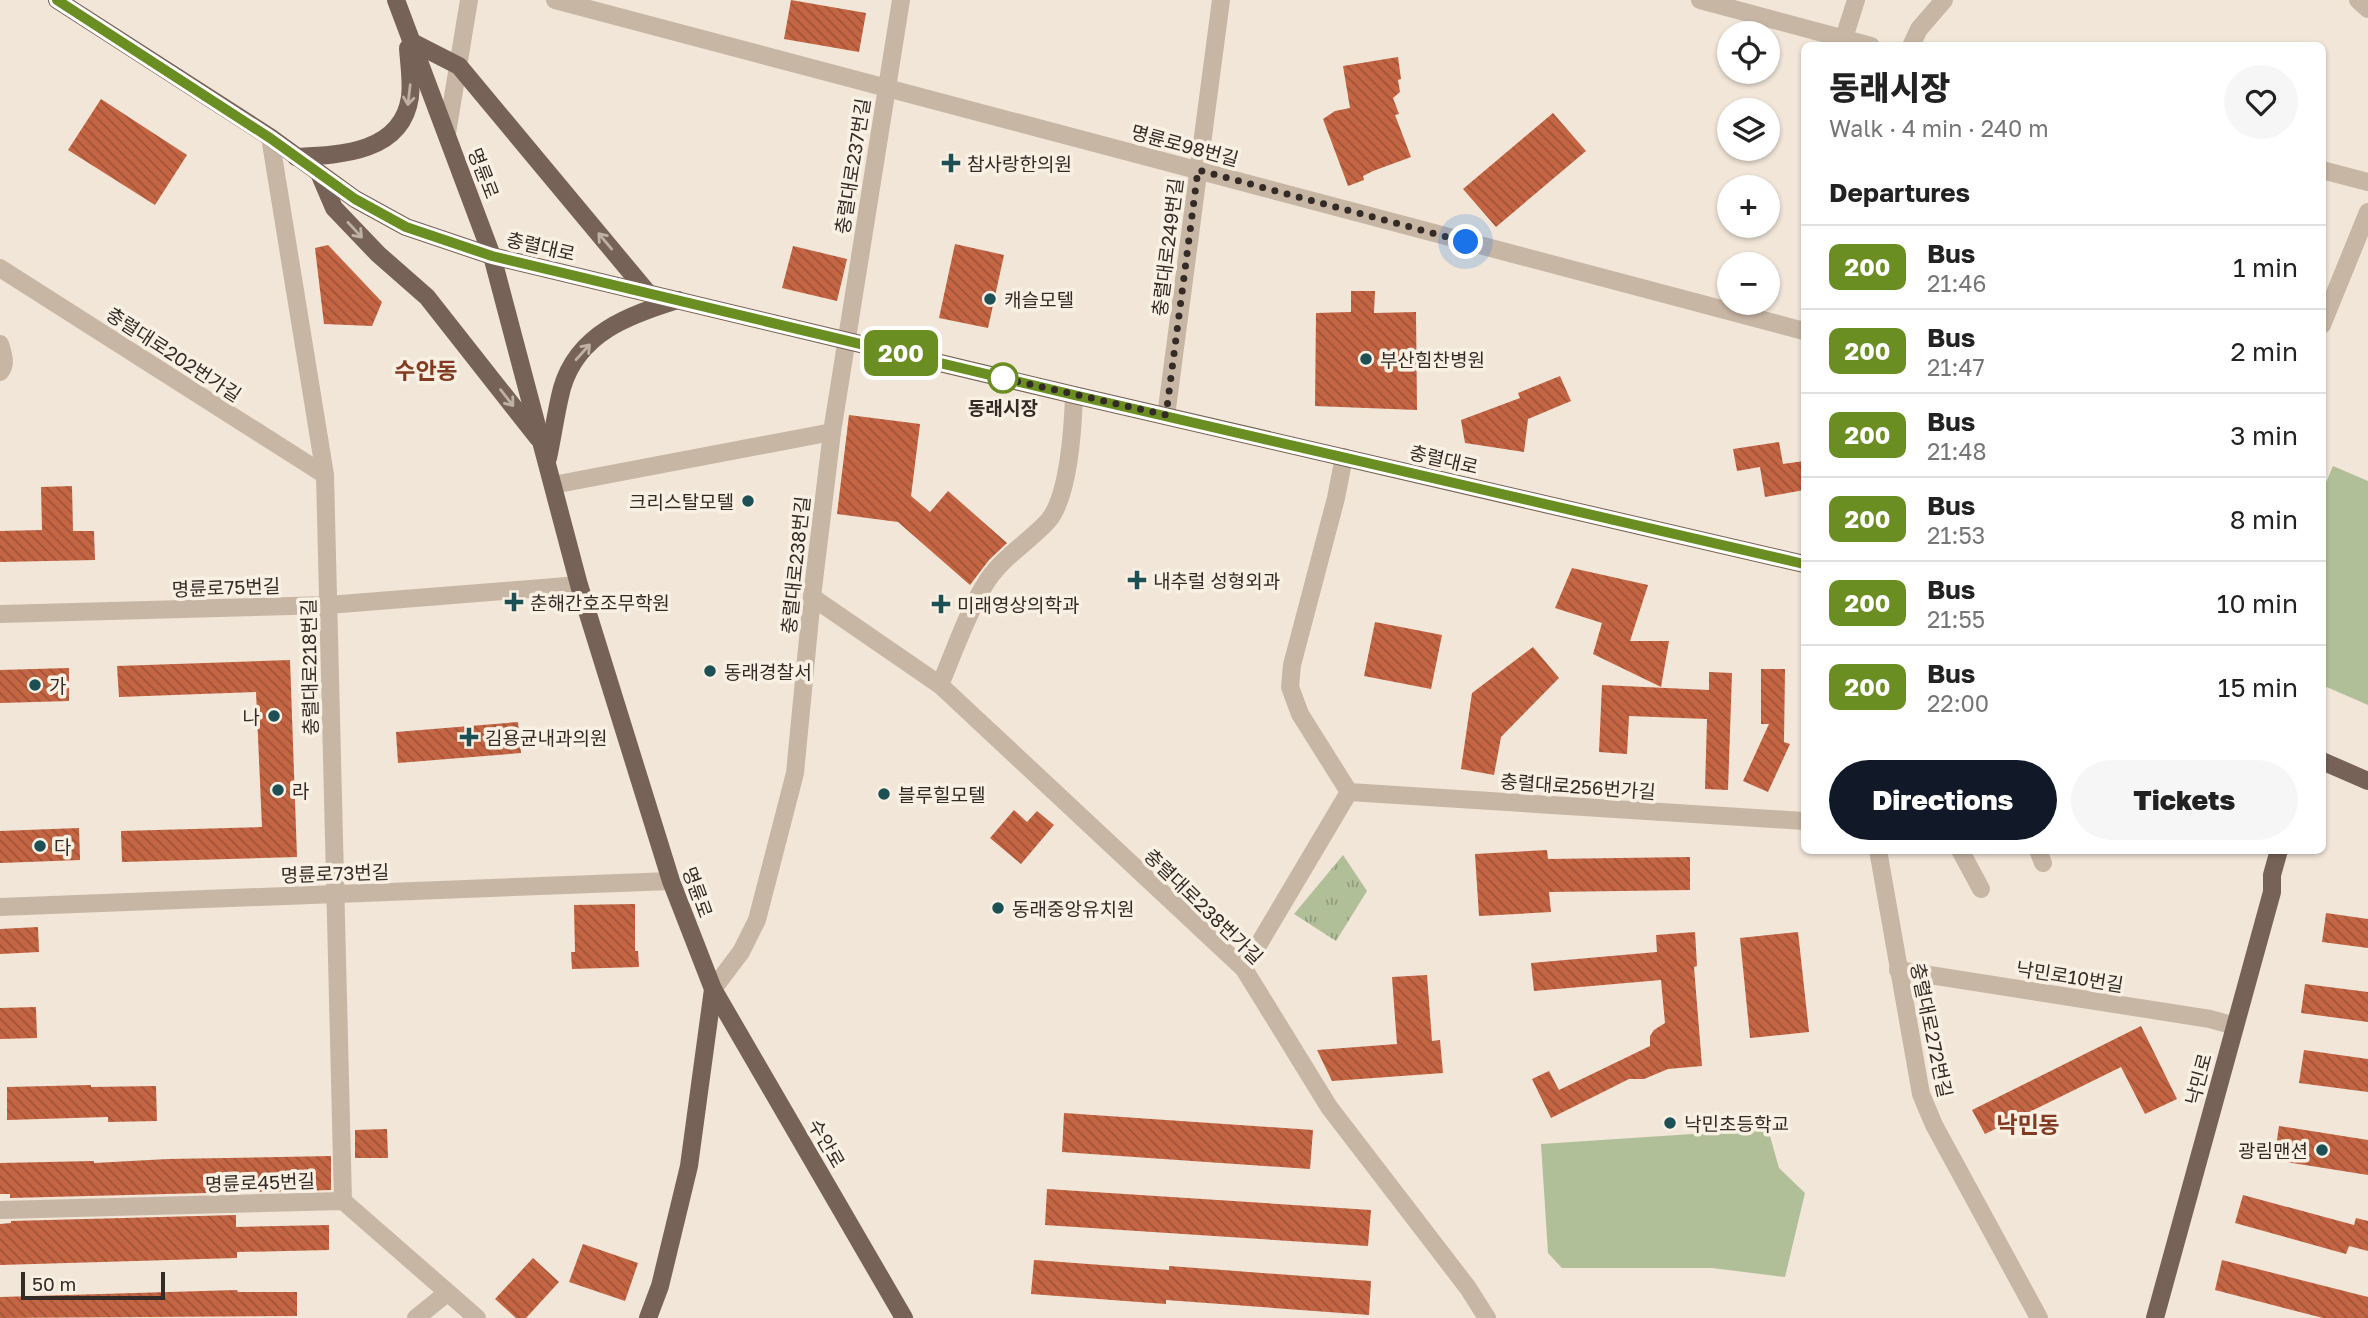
<!DOCTYPE html>
<html lang="en">
<head>
<meta charset="utf-8">
<style>
	body { margin:0; font-family:"Golos Text","Noto Sans KR",sans-serif; background:#f6f6f6; color:#222; height:100vh; display:flex; flex-direction:column; font-size:26px; white-space:nowrap }
	* { box-sizing:border-box; margin:0 }
	p { font-size:23px; color:#767676 }
	.icon { flex:none; width:38px; height:38px; fill:none; stroke:currentColor; stroke-width:2; stroke-linecap:round; stroke-linejoin:round }
	.map { position:relative; flex:1; overflow:hidden }
	.panel { position:absolute; left:1801px; top:42px; width:525px; height:812px; display:flex; flex-direction:column; background:#fff; border-radius:10px; box-shadow:0 2px 5px #0004 }
	.panel>* { flex:none }
	.badge { padding:0 14px; border-radius:10px; font-size:24px; line-height:46px }
	.fabs { position:absolute; left:1717px; top:21px; display:grid; gap:14px }
	.fabs a { display:grid; place-items:center; width:63px; height:63px; border-radius:50%; background:#fff; box-shadow:0 2px 5px #0004; font-size:35px }
	.scale { position:absolute; left:21px; bottom:18px; width:144px; box-sizing:border-box; padding-left:7px; border:4px solid #342b26; border-top:0; font-size:19px; line-height:24px; white-space:nowrap; color:#342b26; -webkit-text-stroke:5px #f9f0e4; paint-order:stroke }
	.you { position:absolute; width:35px; height:35px; margin:-18px; border:5px solid #fff; border-radius:50%; background:#1a73e8; box-shadow:0 0 0 10px #1a73e833 }
	.map>.badge { position:absolute; translate:-50% -50%; box-shadow:0 0 0 4px #fff }
	h2 { padding:0 28px; font-size:26px; line-height:63px }
	.round { display:grid; place-items:center; flex:none; width:74px; height:74px; border-radius:37px; background:#f6f6f6 }
	.overview { display:flex; align-items:center; justify-content:space-between; height:119px; padding:0 28px }
	h1 { font-size:33px; font-weight:800; line-height:52px }
	.primary-button { display:flex; gap:14px; margin-top:auto; padding:14px 28px }
	.primary-button a { flex:1; height:80px; border-radius:42px; background:#111827; color:#fff; font-size:28px; font-weight:800; line-height:80px; text-align:center }
	.primary-button a+a { background:#f6f6f6; color:#222 }
	ul { padding:0; list-style:none }
	li { display:flex; align-items:center; gap:21px; height:84px; padding:0 28px; border-top:2px solid #e0e0e0 }
	li div { flex:1 }
	li b { display:block; font-size:26px }
	li em { font-style:normal }
	li .badge { min-width:77px; font-weight:700; text-align:center }
	.map>svg:first-child { display:block }
</style>
</head>
<body>
<div class="map">
<svg width="2368" height="1318" viewBox="0 0 2368 1318">
	<defs>
		<pattern id="park-tufts" width="24" height="20" patternUnits="userSpaceOnUse" patternTransform="scale(1.75)"><rect width="24" height="20" fill="#b1bf99"/><path d="M3 7l-1-3M5 7V3M7 7l1-3M15 17l-1-3M17 17v-4M19 17l1-3" fill="none" stroke="#919b7d"/></pattern>
		<pattern id="building-back-hatch" width="6" height="6" patternUnits="userSpaceOnUse" patternTransform="scale(1.75)"><rect width="6" height="6" fill="#c46543"/><path d="M-1 5l2 2M0 0l6 6M5-1l2 2" fill="none" stroke="#a05338"/></pattern>
	</defs>
	<rect width="100%" height="100%" fill="#f1e6d8"/>
	<!-- grass -->
	<g fill="#b1bf99">
		<polygon points="2333,466 2368,481 2368,705 2322,685 2322,492"/>
		<polygon points="1768,1129 1779,1168 1805,1193 1785,1277 1712,1268 1562,1268 1548,1253 1541,1144"/>
	</g>
	<!-- park -->
	<polygon fill="url(#park-tufts)" points="1343,855 1367,891 1336,941 1294,914"/>
	<!-- building -->
	<g fill="url(#building-back-hatch)">
		<polygon points="791,0 866,13 859,52 784,39"/>
		<polygon points="1398,57 1401,79 1398,80 1400,92 1393,98 1399,114 1395,115 1411,157 1373,171 1363,176 1364,180 1348,186 1323,119 1335,111 1350,108 1343,66"/>
		<polygon points="101,99 187,155 155,205 68,150"/>
		<polygon points="1553,113 1586,151 1496,227 1463,189"/>
		<polygon points="955,244 1004,255 988,328 939,318"/>
		<polygon points="328,245 382,302 372,326 324,324 315,248"/>
		<polygon points="793,246 847,259 837,301 782,288"/>
		<polygon points="1351,291 1375,291 1374,313 1416,312 1417,410 1315,406 1316,313 1351,312"/>
		<polygon points="1560,376 1571,401 1528,419 1524,452 1465,443 1461,420 1520,398 1518,393"/>
		<polygon points="849,415 920,424 911,496 930,512 948,491 1007,543 989,560 970,585 898,522 837,514"/>
		<polygon points="1779,442 1783,464 1804,461 1804,490 1765,497 1760,467 1737,471 1733,449"/>
		<polygon points="72,486 73,531 94,531 95,560 0,562 0,531 42,530 41,487"/>
		<polygon points="1572,568 1648,585 1630,641 1669,641 1661,687 1593,654 1602,623 1555,608"/>
		<polygon points="1375,622 1442,635 1431,689 1364,676"/>
		<polygon points="1533,647 1559,678 1501,737 1494,775 1461,769 1472,693"/>
		<polygon points="290,660 297,857 122,862 121,831 262,827 256,692 119,697 117,666"/>
		<polygon points="69,668 69,701 0,703 0,670"/>
		<polygon points="1761,669 1785,669 1784,742 1790,744 1768,792 1743,781 1769,724 1761,724"/>
		<polygon points="1709,672 1732,673 1728,790 1705,789 1707,719 1629,716 1627,754 1599,752 1602,685 1709,690"/>
		<polygon points="518,722 521,753 398,763 396,732"/>
		<polygon points="1014,810 1027,822 1037,811 1054,825 1021,864 990,838"/>
		<polygon points="79,828 80,860 0,863 0,831"/>
		<polygon points="1547,850 1548,859 1690,857 1690,890 1549,892 1551,912 1479,916 1475,854"/>
		<polygon points="635,904 635,951 638,951 639,967 572,969 571,952 575,952 574,905"/>
		<polygon points="2326,913 2368,919 2368,948 2322,942"/>
		<polygon points="38,927 39,952 0,954 0,929"/>
		<polygon points="1695,932 1697,966 1694,967 1702,1066 1668,1069 1644,1079 1629,1079 1551,1118 1532,1079 1549,1071 1559,1090 1650,1046 1650,1036 1654,1030 1665,1023 1661,980 1534,991 1531,963 1657,952 1656,935"/>
		<polygon points="1798,932 1809,1032 1750,1038 1740,938"/>
		<polygon points="1427,975 1432,1041 1440,1040 1443,1073 1332,1081 1317,1050 1397,1044 1392,977"/>
		<polygon points="2305,984 2368,992 2368,1022 2301,1013"/>
		<polygon points="36,1007 37,1038 0,1039 0,1008"/>
		<polygon points="2141,1026 2177,1099 2145,1114 2121,1067 1985,1134 1972,1110"/>
		<polygon points="2304,1050 2368,1059 2368,1092 2299,1083"/>
		<polygon points="91,1085 91,1087 156,1086 157,1121 108,1122 108,1117 7,1120 7,1087"/>
		<polygon points="1064,1113 1313,1130 1310,1169 1062,1152"/>
		<polygon points="2279,1126 2368,1140 2368,1175 2274,1160"/>
		<polygon points="387,1129 388,1158 355,1158 355,1130"/>
		<polygon points="331,1156 331,1190 10,1198 10,1194 0,1194 0,1163 94,1161 94,1163 168,1159"/>
		<polygon points="1047,1189 1371,1210 1368,1246 1045,1225"/>
		<polygon points="2243,1195 2354,1225 2356,1218 2368,1221 2368,1251 2349,1246 2346,1254 2235,1223"/>
		<polygon points="236,1215 236,1227 329,1225 329,1250 237,1252 237,1258 0,1265 0,1224 11,1223 11,1221"/>
		<polygon points="583,1244 638,1263 625,1301 569,1282"/>
		<polygon points="533,1258 559,1282 526,1318 516,1318 495,1299"/>
		<polygon points="1034,1260 1169,1270 1169,1266 1371,1281 1369,1315 1166,1300 1166,1304 1031,1294"/>
		<polygon points="2222,1260 2368,1297 2368,1318 2323,1318 2215,1290"/>
		<polygon points="237,1290 238,1292 297,1292 297,1316 0,1318 0,1297"/>
	</g>
	<g fill="none" stroke-linecap="round" stroke-linejoin="round">
		<!-- minor -->
		<g stroke="#c8b6a5" stroke-width="18">
			<polyline points="555,0 1804,331"/>
			<polyline points="1700,0 1871,46"/>
			<polyline points="2358,0 2368,9"/>
			<polyline points="1844,46 1844,38 1856,0"/>
			<polyline points="1911,46 1919,29 1944,0"/>
			<polyline points="447,133 469,0"/>
			<polyline points="270,137 325,475 343,1201"/>
			<polyline points="2322,170 2368,182"/>
			<polyline points="0,268 325,475"/>
			<polyline points="2322,325 2368,212"/>
			<path d="M0,344C3,354 7,364 0,372"/>
			<polyline points="1166,416 1221,0"/>
			<polyline points="553,485 832,432"/>
			<polyline points="812,597 940,685 1244,969 1329,1107 1468,1288 1487,1318"/>
			<polyline points="0,614 328,605 579,585"/>
			<path d="M940,685C954,652 966,616 984,586C999,559 1028,543 1048,521C1069,497 1073,426 1074,395"/>
			<polyline points="1349,792 1804,821"/>
			<polyline points="1878,850 1921,1094 1934,1125 2039,1318"/>
			<polyline points="1960,850 1981,889"/>
			<polyline points="2038,850 2043,863"/>
			<polyline points="0,907 671,881"/>
			<polyline points="1244,969 1349,792 1300,714 1290,687 1292,665 1336,498 1344,457"/>
			<polyline points="1898,970 2210,1019 2235,1026"/>
			<polyline points="713,989 741,952 757,920 795,773 812,597 832,432 901,0"/>
			<polyline points="0,1210 343,1201 477,1318"/>
			<polyline points="416,1318 447,1293"/>
		</g>
		<!-- major -->
		<g stroke="#766257" stroke-width="18">
			<polyline points="57,0 270,137 355,199 406,227 492,256 1074,395 1804,564"/>
			<polyline points="396,0 492,256 579,585 671,881 713,989 689,1166 660,1286 648,1318"/>
			<polyline points="412,42 459,66 648,293"/>
			<path d="M296,157C340,155 402,153 410,97C412,81 409,64 408,48"/>
			<polyline points="319,173 334,208 378,254 427,297 538,438"/>
			<path d="M548,458C553,435 556,411 562,388C578,333 629,315 678,300"/>
			<polyline points="2322,761 2368,781"/>
			<polyline points="713,989 904,1318"/>
			<polyline points="2155,1318 2272,892 2272,875 2279,850"/>
		</g>
	</g>
	<!-- one-way arrows -->
	<defs><path id="oneway-shaft" d="M-6 0H5M1.5-3L5.5 0L1.5 3" fill="none" stroke-width="1.6" stroke-linecap="round" stroke-linejoin="round" transform="scale(1.75)"/></defs>
	<g stroke="#beb0a5">
		<use href="#oneway-shaft" transform="translate(409 95) rotate(97)"/>
		<use href="#oneway-shaft" transform="translate(355 230) rotate(47)"/>
		<use href="#oneway-shaft" transform="translate(605 241) rotate(-130)"/>
		<use href="#oneway-shaft" transform="translate(583 352) rotate(-48)"/>
		<use href="#oneway-shaft" transform="translate(507 398) rotate(52)"/>
	</g>
	<g fill="none" stroke-linecap="round" stroke-linejoin="round">
		<defs>
			<polyline id="line" points="57,0 270,138 355,199 406,227 492,256 1074,395 1804,564"/>
		</defs>
		<!-- line casing -->
		<use href="#line" stroke="#fff" stroke-width="16"/>
		<!-- line -->
		<use href="#line" stroke="#6b8e23" stroke-width="10"/>
		<!-- walk -->
		<polyline stroke="#342b26" stroke-width="7" stroke-dasharray="0 12.6" points="1003,378 998,377 1166,415 1198,170 1466,242"/>
	</g>
	<!-- markers -->
	<g fill="#1c5055" stroke="#f9f0e4" stroke-width="2.5">
		<path d="M947.5 152.5h7v7h7v7h-7v7h-7v-7h-7v-7h7z"/>
		<circle cx="990" cy="299" r="7"/>
		<circle cx="1366" cy="359" r="7"/>
		<circle cx="748" cy="501" r="7"/>
		<path d="M1133.5 569.5h7v7h7v7h-7v7h-7v-7h-7v-7h7z"/>
		<path d="M510.5 591.5h7v7h7v7h-7v7h-7v-7h-7v-7h7z"/>
		<path d="M937.5 593.5h7v7h7v7h-7v7h-7v-7h-7v-7h7z"/>
		<circle cx="710" cy="671" r="7"/>
		<circle cx="35" cy="685" r="7"/>
		<circle cx="274" cy="716" r="7"/>
		<path d="M465.5 726.5h7v7h7v7h-7v7h-7v-7h-7v-7h7z"/>
		<circle cx="278" cy="790" r="7"/>
		<circle cx="884" cy="794" r="7"/>
		<circle cx="40" cy="846" r="7"/>
		<circle cx="998" cy="908" r="7"/>
		<circle cx="1670" cy="1123" r="7"/>
		<circle cx="2322" cy="1150" r="7"/>
	</g>
	<circle fill="#fff" stroke="#6b8e23" stroke-width="3.5" cx="1003" cy="378" r="14"/>
	<g text-anchor="middle" dominant-baseline="central" stroke-width="7" stroke-linejoin="round" paint-order="stroke">
		<!-- street labels -->
		<g font-size="19" fill="#342b26" stroke="#f9f0e4">
			<text transform="translate(1185 145) rotate(15)">명륜로98번길</text>
			<text transform="translate(852 166) rotate(-81)">충렬대로237번길</text>
			<text transform="translate(484 173) rotate(69)">명륜로</text>
			<text transform="translate(541 246) rotate(13)">충렬대로</text>
			<text transform="translate(1167 247) rotate(-83)">충렬대로249번길</text>
			<text transform="translate(174 354) rotate(33)">충렬대로202번가길</text>
			<text transform="translate(1444 459) rotate(13)">충렬대로</text>
			<text transform="translate(795 565) rotate(-84)">충렬대로238번길</text>
			<text transform="translate(226 587) rotate(-2)">명륜로75번길</text>
			<text transform="translate(309 667) rotate(-91)">충렬대로218번길</text>
			<text transform="translate(1578 786) rotate(4)">충렬대로256번가길</text>
			<text transform="translate(335 873) rotate(-2)">명륜로73번길</text>
			<text transform="translate(698 892) rotate(70)">명륜로</text>
			<text transform="translate(1204 906) rotate(44)">충렬대로238번가길</text>
			<text transform="translate(2070 976) rotate(9)">낙민로10번길</text>
			<text transform="translate(1932 1030) rotate(78)">충렬대로272번길</text>
			<text transform="translate(2198 1079) rotate(-75)">낙민로</text>
			<text transform="translate(827 1143) rotate(60)">수안로</text>
			<text transform="translate(260 1182) rotate(-2)">명륜로45번길</text>
		</g>
		<!-- poi labels -->
		<g font-size="19" fill="#342b26" stroke="#f9f0e4" text-anchor="start">
			<text x="967" y="163">참사랑한의원</text>
			<text x="1004" y="299">캐슬모텔</text>
			<text x="1380" y="359">부산힘찬병원</text>
			<text x="734" y="501" text-anchor="end">크리스탈모텔</text>
			<text x="1153" y="580">내추럴 성형외과</text>
			<text x="530" y="602">춘해간호조무학원</text>
			<text x="957" y="604">미래영상의학과</text>
			<text x="724" y="671">동래경찰서</text>
			<text x="49" y="685">가</text>
			<text x="260" y="716" text-anchor="end">나</text>
			<text x="485" y="737">김용균내과의원</text>
			<text x="292" y="790">라</text>
			<text x="898" y="794">블루힐모텔</text>
			<text x="54" y="846">다</text>
			<text x="1012" y="908">동래중앙유치원</text>
			<text x="1684" y="1123">낙민초등학교</text>
			<text x="2308" y="1150" text-anchor="end">광림맨션</text>
		</g>
		<!-- stop labels -->
		<g font-size="19" font-weight="bold" fill="#342b26" stroke="#f9f0e4">
			<text x="1003" y="407">동래시장</text>
		</g>
		<!-- quarter labels -->
		<g font-size="23" font-weight="bold" fill="#823a20" stroke="#f9f0e4">
			<text x="426" y="370">수안동</text>
			<text x="2028" y="1124">낙민동</text>
		</g>
	</g>
</svg>
<div class="fabs">
<a><svg class="icon" aria-label="locate" viewBox="0 0 24 24"><circle cx="12" cy="12" r="6"/><path d="M12 2v4M12 18v4M2 12h4M18 12h4"/></svg></a>
<a><svg class="icon" aria-label="layers" viewBox="0 0 24 24"><path d="M12 4l9 5-9 5-9-5zM3 14l9 5 9-5"/></svg></a>
<a>+</a>
<a>−</a>
</div>
<div class="scale">50 m</div>
<div class="you" style="left:1466px;top:242px"></div>
<b class="badge" style="left:901px;top:353px;background:#6b8e23;color:#fff">200</b>
<section class="panel">
<div class="overview"><div><h1>동래시장</h1><p>Walk · 4 min · 240 m</p></div><a class="round"><svg class="icon" aria-label="heart" viewBox="0 0 24 24"><path d="M12 20l-8-8c-3-5 5-10 8-4 3-6 11-1 8 4z"/></svg></a></div>
<h2>Departures</h2>
<ul>
<li><span class="badge" style="background:#6b8e23;color:#fff">200</span><div><b>Bus</b><p>21:46</p></div><em>1 min</em></li>
<li><span class="badge" style="background:#6b8e23;color:#fff">200</span><div><b>Bus</b><p>21:47</p></div><em>2 min</em></li>
<li><span class="badge" style="background:#6b8e23;color:#fff">200</span><div><b>Bus</b><p>21:48</p></div><em>3 min</em></li>
<li><span class="badge" style="background:#6b8e23;color:#fff">200</span><div><b>Bus</b><p>21:53</p></div><em>8 min</em></li>
<li><span class="badge" style="background:#6b8e23;color:#fff">200</span><div><b>Bus</b><p>21:55</p></div><em>10 min</em></li>
<li><span class="badge" style="background:#6b8e23;color:#fff">200</span><div><b>Bus</b><p>22:00</p></div><em>15 min</em></li>
</ul>
<div class="primary-button"><a>Directions</a><a>Tickets</a></div>
</section>
</div>
</body>
</html>
